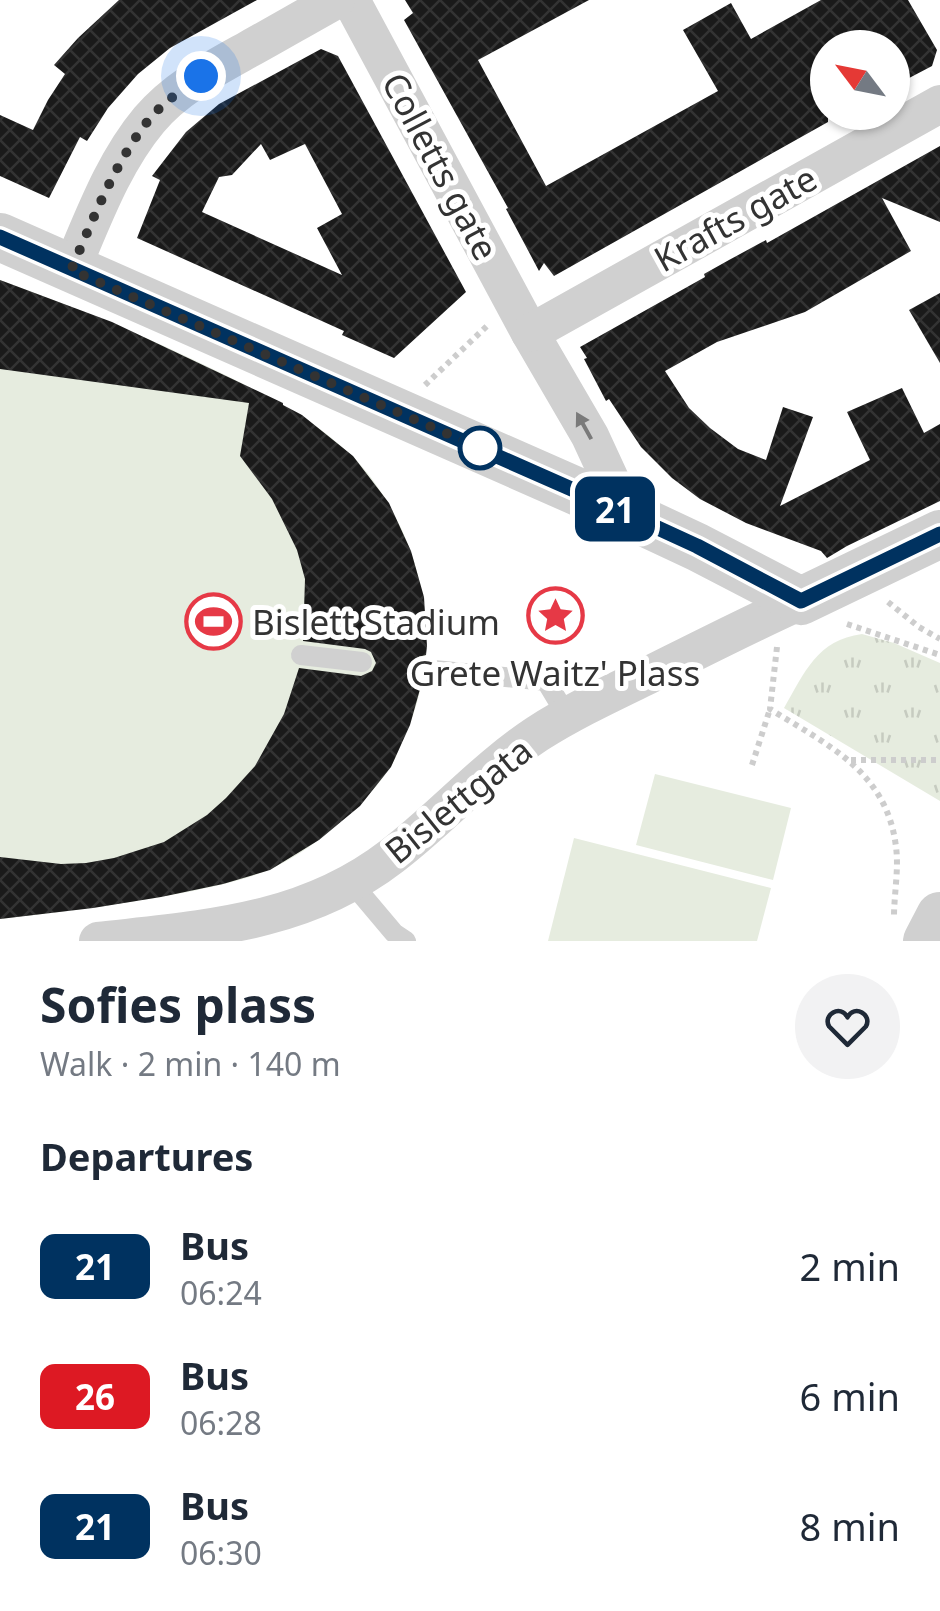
<!DOCTYPE html>
<html lang="en">
<head>
<meta charset="utf-8">
<style>
	body { margin:0; font-family:"Noto Sans",sans-serif; background:#f2f2f3; color:#1f2937; height:100vh; display:flex; flex-direction:column; font-size:38px; white-space:nowrap }
	* { box-sizing:border-box; margin:0 }
	p { font-size:32px; color:#747a83 }
	.icon { flex:none; width:55px; height:55px; fill:none; stroke:currentColor; stroke-width:2; stroke-linecap:round; stroke-linejoin:round }
	.map { position:relative; height:941px; overflow:hidden }
	.details { display:flex; flex-direction:column; background:#fff; flex:1 }
	.details>* { flex:none }
	.badge { padding:0 20px; border-radius:15px; font-size:35px; line-height:65px }
	.needle { width:65px; rotate:302deg }
	.controls { position:absolute; left:810px; top:30px; display:grid; gap:20px }
	.controls a { display:grid; place-items:center; width:100px; height:100px; border-radius:50%; background:#fff; box-shadow:0 2px 8px #0004; font-size:50px }
	.you { position:absolute; width:50px; height:50px; margin:-25px; border:8px solid #fff; border-radius:50%; background:#1a73e8; box-shadow:0 0 0 15px #1a73e833 }
	.map>.badge { position:absolute; translate:-50% -50%; box-shadow:0 0 0 5px #fff }
	h2 { padding:0 40px; font-size:38px; line-height:90px }
	.round { display:grid; place-items:center; flex:none; width:105px; height:105px; border-radius:52px; background:#f2f2f3 }
	.headline { display:flex; align-items:center; justify-content:space-between; height:170px; padding:0 40px }
	h1 { font-size:48px; font-weight:700; line-height:75px }
	ul { padding:0; list-style:none }
	li { display:flex; align-items:center; gap:30px; height:130px; padding:0 40px }
	li div { flex:1 }
	li b { display:block; font-size:38px }
	li em { font-style:normal }
	li .badge { min-width:110px; font-weight:700; text-align:center }
	.map>svg:first-child { display:block }
</style>
</head>
<body>
<div class="map">
<svg width="940" height="941" viewBox="0 0 940 941">
	<defs>
		<pattern id="park-tufts" width="24" height="20" patternUnits="userSpaceOnUse" patternTransform="scale(2.5)"><rect width="24" height="20" fill="#e6ecdf"/><path d="M3 7l-1-3M5 7V3M7 7l1-3M15 17l-1-3M17 17v-4M19 17l1-3" fill="none" stroke="#c6cbc0"/></pattern>
		<pattern id="building-cross-hatch" width="8" height="8" patternUnits="userSpaceOnUse" patternTransform="scale(2.5)"><rect width="8" height="8" fill="#1a1a1a"/><path d="M0 0l8 8M0 8l8-8" fill="none" stroke="#333"/></pattern>
	</defs>
	<rect width="100%" height="100%" fill="#fff"/>
	<!-- grass -->
	<g fill="#e6ecdf">
		<path d="M0,280C74,307 146,336 217,371C264,394 313,418 351,455C373,476 389,503 402,530C433,598 435,674 402,742C398,751 395,761 389,769C373,793 353,811 332,829C313,845 290,861 268,870C243,881 214,886 188,892C125,904 63,912 0,919Z"/>
		<polygon points="655,774 791,808 773,880 636,845"/>
		<polygon points="574,838 771,888 757,941 548,941"/>
	</g>
	<!-- park -->
	<path fill="url(#park-tufts)" d="M862,634L894,643L940,663V801L784,708C805,672 817,640 862,634Z"/>
	<!-- building -->
	<g fill="url(#building-cross-hatch)" fill-rule="evenodd">
		<polygon points="119,0 257,0 170,48 138,74 108,108 87,141 80,137 49,198 0,176 0,115 33,130 48,100 65,74 54,65 78,38"/>
		<polygon points="405,0 589,0 478,60 546,186 718,91 683,30 731,3 751,39 821,0 908,0 937,50 932,66 892,87 892,48 828,48 828,122 554,276 544,263 539,271 506,209 508,208 404,20 413,13"/>
		<path d="M321,49L338,56L466,292L394,358L342,335L344,331L137,238L160,180L152,176L186,132L219,104ZM261,144L270,160L305,144L342,214L317,228L342,275L202,212L219,177L232,175Z"/>
		<polygon points="940,146 940,222 882,198 911,251 805,312 717,342 665,371 689,408 710,428 738,449 766,460 783,407 813,417 780,506 870,460 847,412 902,388 924,433 940,424 940,501 847,546 827,558 821,551 746,523 700,499 672,478 641,447 609,399 606,401 584,359 587,358 580,347 705,277 704,274 729,260 766,240 767,243"/>
		<polygon points="0,280 112,322 283,403 283,405 302,415 353,456 389,503 411,551 424,597 427,646 426,655 418,657 411,667 412,676 422,682 410,725 391,767 360,806 319,840 270,870 223,884 161,897 93,908 0,919 0,857 61,864 86,863 114,858 164,842 207,815 226,798 255,766 284,714 299,668 361,676 372,671 376,663 371,652 365,649 303,641 305,579 297,550 272,499 240,456 249,403 0,369"/>
		<polygon points="940,293 940,363 909,310"/>
	</g>
	<g fill="none" stroke-linecap="round" stroke-linejoin="round">
		<!-- path -->
		<g stroke="#cdcdcd" stroke-width="6" stroke-dasharray="5 5" stroke-linecap="butt">
			<polyline points="425,385 488,325"/>
			<polyline points="888,602 919,627 940,639"/>
			<polyline points="847,624 940,655"/>
			<path d="M777,647L770,709C827,745 887,771 896,847C899,869 894,894 894,917"/>
			<polyline points="851,760 940,760"/>
			<polyline points="752,765 770,709"/>
		</g>
		<!-- service -->
		<g stroke="#d0d0d0" stroke-width="20">
			<polyline points="301,655 362,662"/>
			<polyline points="424,669 546,681 567,716"/>
			<polyline points="351,882 394,933 406,941"/>
		</g>
		<!-- minor -->
		<g stroke="#d0d0d0" stroke-width="38">
			<polyline points="351,0 530,333 590,436 626,514"/>
			<path d="M71,270C93,219 113,163 149,120C176,88 213,69 249,49C278,33 307,16 336,0"/>
			<polyline points="530,333 940,104"/>
			<path d="M98,941C203,929 304,924 392,856C442,818 484,769 537,734C573,711 612,693 651,674C701,649 750,624 801,601"/>
		</g>
		<!-- tertiary -->
		<g stroke="#d0d0d0" stroke-width="48">
			<polyline points="0,237 601,502 697,547 801,601 940,534"/>
			<polyline points="927,941 940,916"/>
		</g>
	</g>
	<!-- one-way arrows -->
	<defs><path id="oneway-solid" d="M-6-.8H1V-3.2L6.5 0L1 3.2V.8H-6Z" transform="scale(2.5)"/></defs>
	<use fill="#7a7a7a" href="#oneway-solid" transform="translate(584 426) rotate(-119)"/>
	<g fill="none" stroke-linecap="round" stroke-linejoin="round">
		<defs>
			<polyline id="line" points="0,237 601,502 697,546 801,601 940,534"/>
		</defs>
		<!-- line casing -->
		<use href="#line" stroke="#fff" stroke-width="22"/>
		<!-- line -->
		<use href="#line" stroke="#003260" stroke-width="15"/>
		<!-- walk -->
		<path stroke="#333" stroke-width="10" stroke-dasharray="0 18" d="M201,76C182,90 162,103 147,122C113,166 93,220 71,270L480,448"/>
	</g>
	<!-- icons -->
	<defs>
		<symbol id="sight-ring" viewBox="-11 -11 22 22"><circle r="9.5" fill="#fff" stroke="#e63946" stroke-width="1.5"/><path d="M0-6L1.8-2.2L6-1.7L2.9 1.2L3.7 5.4L0 3.3L-3.7 5.4L-2.9 1.2L-6-1.7L-1.8-2.2Z" fill="#e63946"/></symbol>
		<symbol id="stadium-ring" viewBox="-11 -11 22 22"><circle r="9.5" fill="#fff" stroke="#e63946" stroke-width="1.5"/><path d="M0-5a6.5 5 0 1 0 0 10a6.5 5 0 1 0 0-10ZM-3.5-1.8h7v3.6h-7Z" fill="#e63946"/></symbol>
	</defs>
	<g fill-rule="evenodd">
		<use href="#sight-ring" x="524" y="584" width="63" height="63"/>
		<use href="#stadium-ring" x="182" y="590" width="63" height="63"/>
	</g>
	<!-- markers -->
	<circle fill="#fff" stroke="#003260" stroke-width="5" cx="480" cy="448" r="20"/>
	<g text-anchor="middle" dominant-baseline="central" stroke-width="10" stroke-linejoin="round" paint-order="stroke">
		<!-- street labels -->
		<g font-size="35" fill="#333" stroke="#fff">
			<text transform="translate(441 166) rotate(62)">Colletts gate</text>
			<text transform="translate(735 218) rotate(-29)">Krafts gate</text>
			<text transform="translate(458 800) rotate(-39)">Bislettgata</text>
		</g>
		<!-- poi labels -->
		<g font-size="35" fill="#333" stroke="#fff" text-anchor="start">
			<text x="252" y="621">Bislett Stadium</text>
			<text x="555" y="672" text-anchor="middle">Grete Waitz' Plass</text>
		</g>
	</g>
</svg>
<div class="controls">
<a><svg class="needle" viewBox="-14 -14 28 28"><path d="M0-13l5 13h-10z" fill="#e53935"/><path d="M0 13l5-13h-10z" fill="#747a83"/></svg></a>
</div>
<div class="you" style="left:201px;top:76px"></div>
<b class="badge" style="left:615px;top:509px;background:#003260;color:#fff">21</b>
</div>
<section class="details">
<div class="headline"><div><h1>Sofies plass</h1><p>Walk · 2 min · 140 m</p></div><a class="round"><svg class="icon" aria-label="heart" viewBox="0 0 24 24"><path d="M12 20l-8-8c-3-5 5-10 8-4 3-6 11-1 8 4z"/></svg></a></div>
<h2>Departures</h2>
<ul>
<li><span class="badge" style="background:#003260;color:#fff">21</span><div><b>Bus</b><p>06:24</p></div><em>2 min</em></li>
<li><span class="badge" style="background:#dd1923;color:#fff">26</span><div><b>Bus</b><p>06:28</p></div><em>6 min</em></li>
<li><span class="badge" style="background:#003260;color:#fff">21</span><div><b>Bus</b><p>06:30</p></div><em>8 min</em></li>
</ul>
</section>
</body>
</html>
